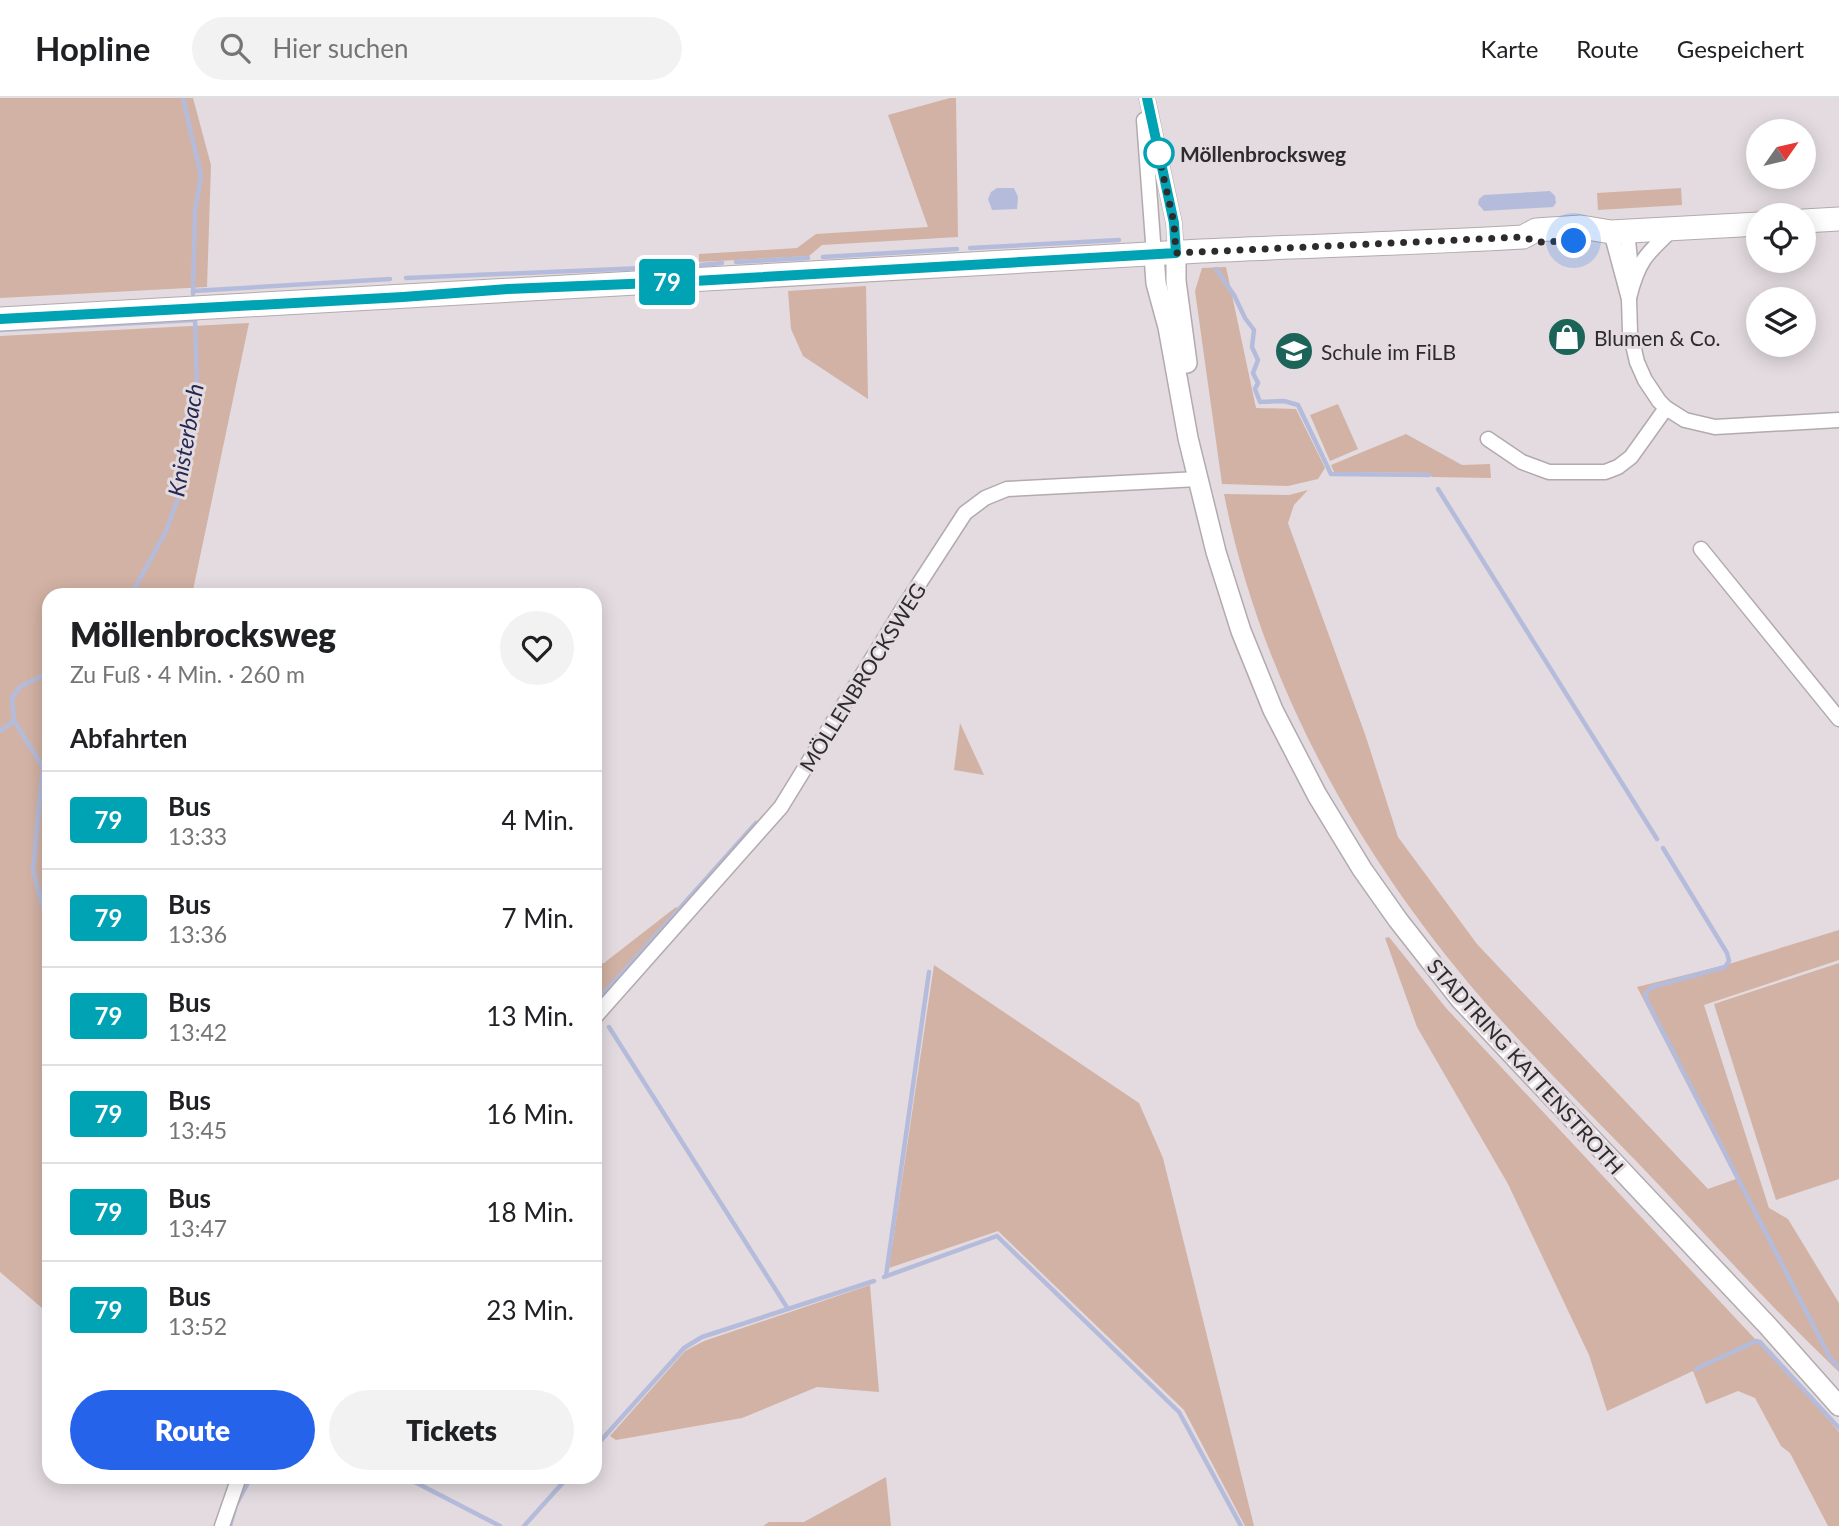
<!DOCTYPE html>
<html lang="de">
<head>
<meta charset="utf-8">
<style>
	body { margin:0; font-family:Lato,sans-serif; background:#f2f2f2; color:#202124; height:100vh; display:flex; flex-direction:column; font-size:26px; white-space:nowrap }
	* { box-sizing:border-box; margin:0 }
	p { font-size:23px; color:#757577 }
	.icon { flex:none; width:38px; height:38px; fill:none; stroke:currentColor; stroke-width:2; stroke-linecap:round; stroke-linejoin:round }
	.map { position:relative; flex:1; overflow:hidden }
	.drawer { position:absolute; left:42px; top:490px; width:560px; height:896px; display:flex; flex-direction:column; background:#fff; border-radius:21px; box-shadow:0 4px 18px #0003 }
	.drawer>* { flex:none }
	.badge { padding:0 14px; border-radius:5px; font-size:24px; line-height:46px }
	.needle { width:46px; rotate:56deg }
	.tools { position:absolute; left:1746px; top:21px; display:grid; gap:14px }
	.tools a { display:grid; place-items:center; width:70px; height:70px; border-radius:50%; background:#fff; box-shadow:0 4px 18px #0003; font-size:35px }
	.you { position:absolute; width:35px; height:35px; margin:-18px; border:5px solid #fff; border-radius:50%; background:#1a73e8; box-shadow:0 0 0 10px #1a73e833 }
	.map>.badge { position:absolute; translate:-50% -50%; box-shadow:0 0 0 4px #fff }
	h2 { padding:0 28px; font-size:26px; line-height:63px }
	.round { display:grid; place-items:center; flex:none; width:74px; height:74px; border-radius:37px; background:#f2f2f2 }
	.headline { display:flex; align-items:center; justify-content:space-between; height:119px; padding:0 28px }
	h1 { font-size:33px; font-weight:800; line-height:52px }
	.button { display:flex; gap:14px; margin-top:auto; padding:14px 28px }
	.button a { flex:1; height:80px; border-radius:42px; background:#2563eb; color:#fff; font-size:28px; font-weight:800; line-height:80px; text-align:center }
	.button a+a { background:#f2f2f2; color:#202124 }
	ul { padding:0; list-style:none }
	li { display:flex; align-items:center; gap:21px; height:98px; padding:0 28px; border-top:2px solid #e0e0e0 }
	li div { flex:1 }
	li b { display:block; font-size:26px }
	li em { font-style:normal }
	li .badge { min-width:77px; font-weight:700; text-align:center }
	header { display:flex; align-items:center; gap:42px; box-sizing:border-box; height:98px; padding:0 35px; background:#fff; border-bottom:2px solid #e0e0e0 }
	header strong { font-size:33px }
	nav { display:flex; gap:38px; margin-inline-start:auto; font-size:24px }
	.search { width:490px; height:63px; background:#f2f2f2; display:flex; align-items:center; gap:18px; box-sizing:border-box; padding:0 24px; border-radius:38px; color:#757577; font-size:26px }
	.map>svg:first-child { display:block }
</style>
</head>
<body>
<header>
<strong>Hopline</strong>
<div class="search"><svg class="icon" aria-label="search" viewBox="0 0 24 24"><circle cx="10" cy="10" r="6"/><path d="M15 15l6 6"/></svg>Hier suchen</div>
<nav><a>Karte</a><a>Route</a><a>Gespeichert</a></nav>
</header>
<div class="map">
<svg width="1839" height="1428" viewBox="0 0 1839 1428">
	<rect width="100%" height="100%" fill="#e3dbe0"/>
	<!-- green -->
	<g fill="#d2b2a4">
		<polygon points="0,0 193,0 211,67 207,189 0,200"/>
		<polygon points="950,0 956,0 958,139 822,147 809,158 699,164 699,156 797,150 816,136 928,129 888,17"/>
		<polygon points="1681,90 1682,107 1598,112 1597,95"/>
		<polygon points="1226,169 1256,310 1296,311 1325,370 1318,381 1288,388 1222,386 1195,193 1202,170"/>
		<polygon points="866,188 868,301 803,258 791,231 788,193"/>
		<polygon points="249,225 192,497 49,497 49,1216 0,1174 0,238"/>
		<polygon points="1338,306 1358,351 1330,363 1310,317"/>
		<polygon points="1406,336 1462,367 1490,366 1491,380 1432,379 1429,375 1334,374 1331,367"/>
		<path d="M1308,392L1294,407L1288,425L1365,636L1398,739L1477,846L1708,1091L1736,1081L1637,889L1729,866L1839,832V862L1704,907L1769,1110L1788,1121L1839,1205V1274C1769,1208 1705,1135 1638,1065C1591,1017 1543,969 1498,919C1367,773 1262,590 1224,396L1289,397Z"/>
		<polygon points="960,625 984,677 954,672"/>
		<polygon points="676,809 684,816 595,909 595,866 604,865"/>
		<polygon points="1389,839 1446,910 1811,1301 1839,1334 1839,1428 1828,1428 1790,1355 1781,1348 1755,1300 1738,1293 1706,1306 1693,1273 1607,1313 1589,1257 1508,1086 1417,929 1385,840"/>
		<polygon points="1839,865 1839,1081 1776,1102 1714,906"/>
		<polygon points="934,867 1139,1005 1163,1060 1254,1428 1245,1428 1184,1312 998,1133 889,1170"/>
		<polygon points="870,1187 879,1294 817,1289 742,1320 616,1342 610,1338 685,1253 704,1243"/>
		<polygon points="886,1379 891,1428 763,1428 769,1424 804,1424"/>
	</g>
	<!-- water -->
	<g fill="#b5bcdb">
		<polygon points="997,90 1014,90 1018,99 1017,111 992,112 988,101 991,94"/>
		<polygon points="1550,93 1555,98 1556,105 1553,109 1484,113 1478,106 1479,101 1484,97"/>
	</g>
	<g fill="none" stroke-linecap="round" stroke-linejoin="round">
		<!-- stream -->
		<g stroke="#b5bcdb" stroke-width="4.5">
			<polyline points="183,0 201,78 195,113 193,196"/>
			<polyline points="970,150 1119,142"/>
			<polyline points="823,159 957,151"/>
			<polyline points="736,164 808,160"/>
			<polyline points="701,167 722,165"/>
			<polyline points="1216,171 1234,197 1245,220 1254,232 1252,249 1258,262 1253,275 1258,285 1255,291 1260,304 1284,303 1298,307 1331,376 1429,377"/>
			<polyline points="406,180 667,169"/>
			<polyline points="193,193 390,181"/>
			<polyline points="0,232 195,222"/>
			<polyline points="1438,391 1657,741"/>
			<polyline points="131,497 166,433 180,395 197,295 195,219"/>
			<polyline points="49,575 21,588 12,599 14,623 43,669 33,773 49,830"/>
			<polyline points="0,633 14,623"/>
			<polyline points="1663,750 1727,855 1729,863 1725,869 1652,889 1645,896 1647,903 1830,1260 1839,1269"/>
			<polyline points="595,905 756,725"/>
			<polyline points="609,929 788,1211"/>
			<polyline points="886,1178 929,874"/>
			<polyline points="884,1179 997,1138 1179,1314 1241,1428"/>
			<polyline points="1696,1271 1756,1243 1760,1244 1839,1330"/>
			<polyline points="595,1349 684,1250 702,1239 874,1183"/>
			<polyline points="405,1379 500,1428"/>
			<polyline points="230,1428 236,1407 251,1379"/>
			<polyline points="524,1428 568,1379"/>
		</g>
		<defs>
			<g id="street">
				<polyline points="1147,0 1174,125 1176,155"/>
				<polyline points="1144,22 1154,157"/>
				<polyline points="1627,133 1632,181"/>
				<polyline points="1611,134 1629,201 1630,234 1637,264 1645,282 1659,303 1666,310 1685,322 1715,329 1839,322"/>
				<path d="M1629,200C1638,163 1646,156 1673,131"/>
				<polyline points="1488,341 1522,364 1549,374 1605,374 1618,369 1631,359 1666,310"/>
				<polyline points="1701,451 1839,621"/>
				<polyline points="595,919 781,709 902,512 965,415 985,400 1007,391 1198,381"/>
				<polyline points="222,1428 239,1379"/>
			</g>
			<g id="secondary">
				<polyline points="1176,155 1176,183 1187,265"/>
				<polyline points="1154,157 1156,185 1168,229 1188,340 1216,454 1241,533 1273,612 1317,697 1362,771 1398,822 1460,901 1767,1227 1839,1308"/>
			</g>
			<g id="primary">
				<polyline points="1804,123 1839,121"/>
				<path d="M0,221C400,199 801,175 1201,153C1308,148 1416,145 1523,139L1536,132L1581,129L1611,134L1759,126"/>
			</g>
		</defs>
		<!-- street casing -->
		<use href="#street" stroke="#b2aaaf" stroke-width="17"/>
		<!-- secondary casing -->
		<use href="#secondary" stroke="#b2aaaf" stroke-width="22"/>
		<!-- primary casing -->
		<use href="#primary" stroke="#b2aaaf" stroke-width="25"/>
		<!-- street -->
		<use href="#street" stroke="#fff" stroke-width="14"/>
		<!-- secondary -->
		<use href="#secondary" stroke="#fff" stroke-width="19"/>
		<!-- primary -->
		<use href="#primary" stroke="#fff" stroke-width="23"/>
	</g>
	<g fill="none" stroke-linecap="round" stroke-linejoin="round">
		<defs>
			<polyline id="line" points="0,221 403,199 508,191 677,184 1176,155 1174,125 1147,0"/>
		</defs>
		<!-- line casing -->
		<use href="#line" stroke="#fff" stroke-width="16"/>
		<!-- line -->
		<use href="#line" stroke="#00a3b4" stroke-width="10"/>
		<!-- walk -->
		<polyline stroke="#2e2b2c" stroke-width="7" stroke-dasharray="0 12.6" points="1159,55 1157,50 1174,125 1176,155 1523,139 1538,144 1574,143"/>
	</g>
	<!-- icons -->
	<defs>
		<symbol id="shop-disc" viewBox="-11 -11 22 22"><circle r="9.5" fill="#1d6458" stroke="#e3dbe0"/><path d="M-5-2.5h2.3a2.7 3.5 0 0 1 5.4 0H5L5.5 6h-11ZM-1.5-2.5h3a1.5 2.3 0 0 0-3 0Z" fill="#fff"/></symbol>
		<symbol id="school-disc" viewBox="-11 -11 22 22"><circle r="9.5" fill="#1d6458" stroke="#e3dbe0"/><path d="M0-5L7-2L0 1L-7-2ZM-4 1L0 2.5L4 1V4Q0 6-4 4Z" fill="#fff"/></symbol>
	</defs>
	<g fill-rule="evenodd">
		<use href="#shop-disc" x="1545" y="217" width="44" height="44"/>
		<use href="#school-disc" x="1272" y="231" width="44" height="44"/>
	</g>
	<!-- markers -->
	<circle fill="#fff" stroke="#00a3b4" stroke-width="3.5" cx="1159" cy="55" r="14"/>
	<g text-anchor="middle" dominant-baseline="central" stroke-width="6" stroke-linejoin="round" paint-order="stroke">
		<!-- stop labels -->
		<g font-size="21" font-weight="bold" fill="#2e2b2c" stroke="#e3dbe0" text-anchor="start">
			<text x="1180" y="55">Möllenbrocksweg</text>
		</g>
		<!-- poi labels -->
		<g font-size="21" fill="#2e2b2c" stroke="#e3dbe0" text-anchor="start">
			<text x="1594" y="239">Blumen &amp; Co.</text>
			<text x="1321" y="253">Schule im FiLB</text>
		</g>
		<!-- street labels -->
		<g font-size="21" fill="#2e2b2c" stroke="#e3dbe0">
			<text transform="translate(862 579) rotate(-58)">MÖLLENBROCKSWEG</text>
			<text transform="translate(1526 968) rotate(48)">STADTRING KATTENSTROTH</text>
		</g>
		<!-- water labels -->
		<g font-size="23" font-style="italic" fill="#242953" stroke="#e3dbe0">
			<text transform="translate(185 342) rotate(-80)">Knisterbach</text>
		</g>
	</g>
</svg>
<div class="tools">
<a><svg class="needle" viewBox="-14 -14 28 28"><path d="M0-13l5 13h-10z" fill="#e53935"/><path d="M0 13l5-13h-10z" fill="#757577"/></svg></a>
<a><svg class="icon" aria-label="locate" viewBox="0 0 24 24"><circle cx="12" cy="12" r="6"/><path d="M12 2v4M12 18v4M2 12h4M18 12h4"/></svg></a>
<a><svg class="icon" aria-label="layers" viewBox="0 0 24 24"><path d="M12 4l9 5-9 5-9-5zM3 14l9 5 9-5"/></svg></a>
</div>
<div class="you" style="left:1574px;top:143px"></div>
<b class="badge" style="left:667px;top:184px;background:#00a3b4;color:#fff">79</b>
<section class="drawer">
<div class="headline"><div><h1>Möllenbrocksweg</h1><p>Zu Fuß · 4 Min. · 260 m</p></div><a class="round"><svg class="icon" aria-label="heart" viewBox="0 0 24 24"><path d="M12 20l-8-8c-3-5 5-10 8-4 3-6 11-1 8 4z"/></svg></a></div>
<h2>Abfahrten</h2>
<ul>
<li><span class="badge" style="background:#00a3b4;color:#fff">79</span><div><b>Bus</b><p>13:33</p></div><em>4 Min.</em></li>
<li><span class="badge" style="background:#00a3b4;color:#fff">79</span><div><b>Bus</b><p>13:36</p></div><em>7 Min.</em></li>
<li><span class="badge" style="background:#00a3b4;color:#fff">79</span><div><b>Bus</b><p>13:42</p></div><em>13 Min.</em></li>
<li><span class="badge" style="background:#00a3b4;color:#fff">79</span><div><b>Bus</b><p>13:45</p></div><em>16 Min.</em></li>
<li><span class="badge" style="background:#00a3b4;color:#fff">79</span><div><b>Bus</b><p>13:47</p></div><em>18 Min.</em></li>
<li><span class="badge" style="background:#00a3b4;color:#fff">79</span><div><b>Bus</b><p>13:52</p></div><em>23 Min.</em></li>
</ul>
<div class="button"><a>Route</a><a>Tickets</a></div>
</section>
</div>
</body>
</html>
